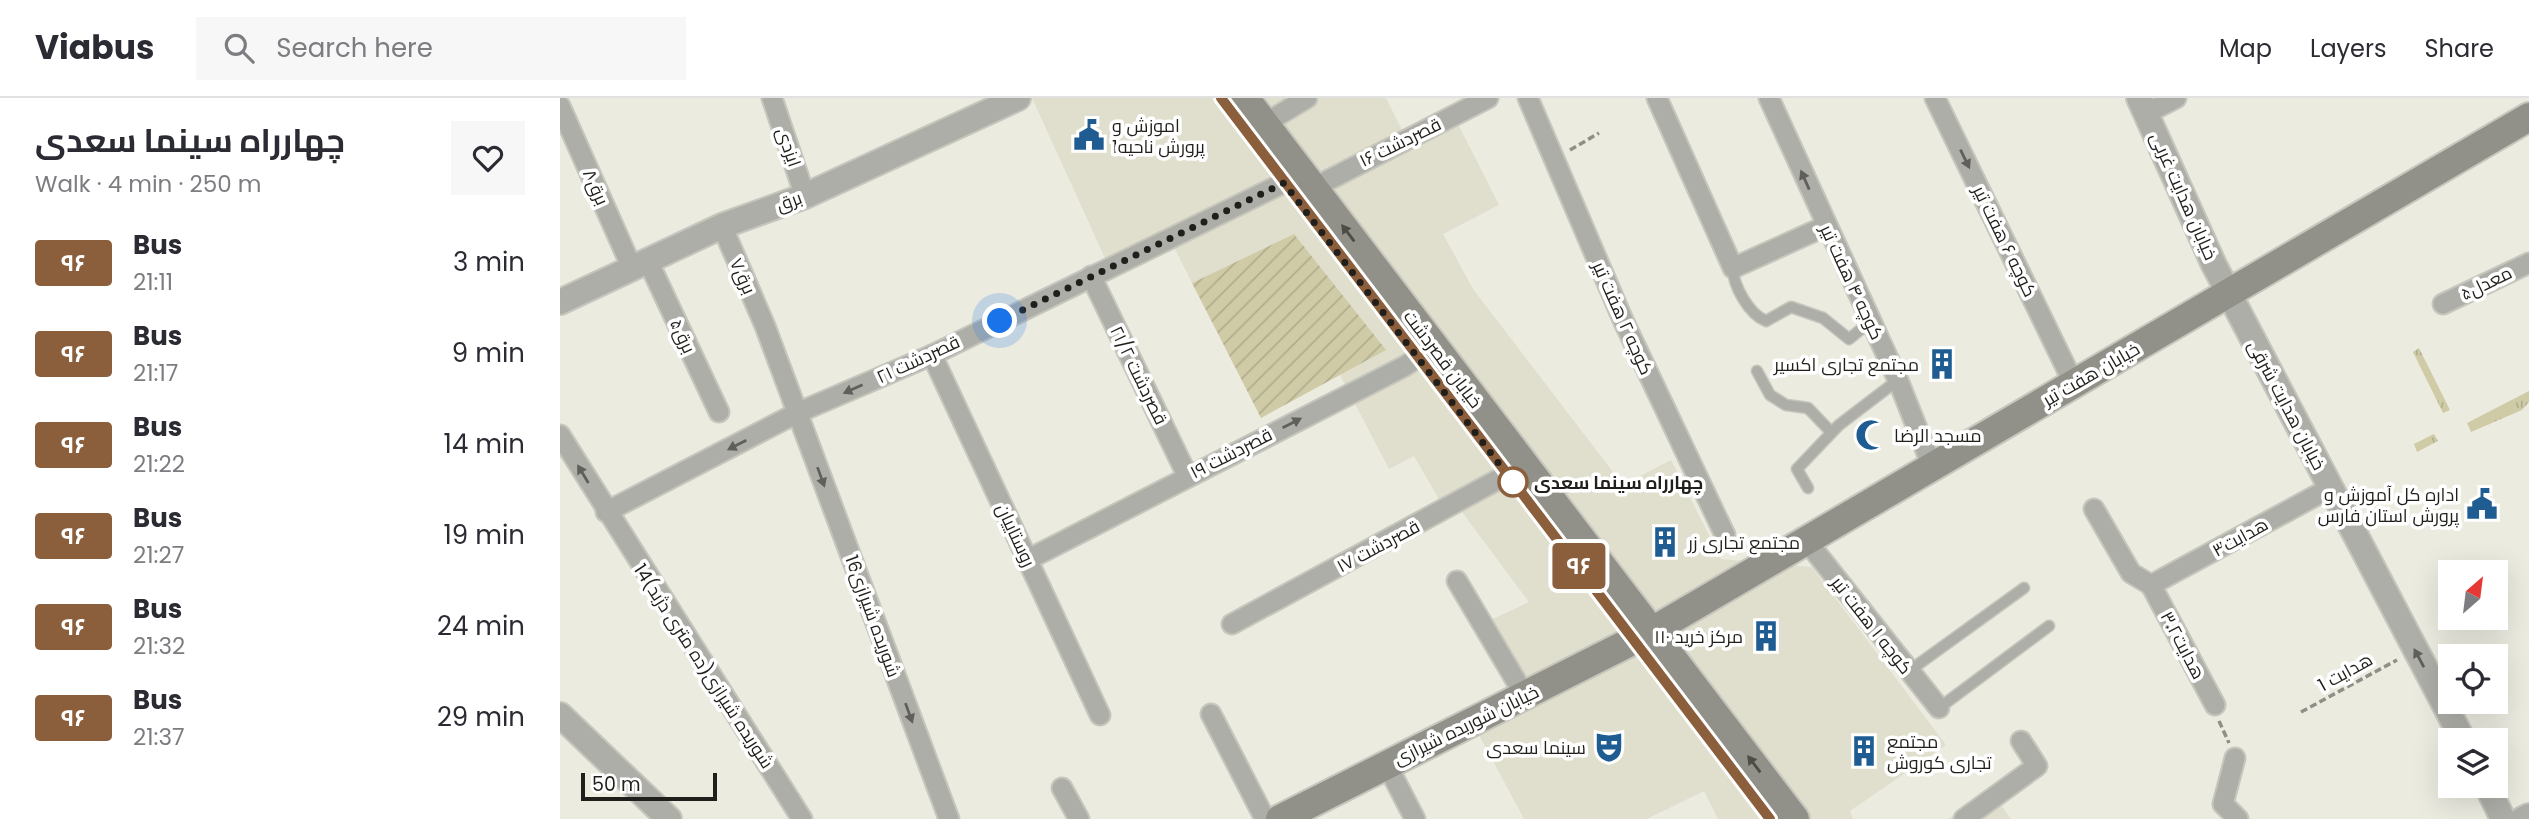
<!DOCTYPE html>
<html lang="en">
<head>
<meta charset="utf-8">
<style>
	body { margin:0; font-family:Poppins,Cairo,sans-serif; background:#f7f7f7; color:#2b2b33; height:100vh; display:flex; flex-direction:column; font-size:26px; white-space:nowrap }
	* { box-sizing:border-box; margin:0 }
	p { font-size:23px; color:#7c7c81 }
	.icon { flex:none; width:38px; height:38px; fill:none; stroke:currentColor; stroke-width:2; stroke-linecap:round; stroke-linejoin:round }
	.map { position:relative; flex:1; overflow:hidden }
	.sheet { display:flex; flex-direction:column; background:#fff; width:560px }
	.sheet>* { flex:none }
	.badge { padding:0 14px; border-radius:5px; font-size:24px; line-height:46px }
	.needle { width:46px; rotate:28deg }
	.controls { position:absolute; left:1878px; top:462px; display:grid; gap:14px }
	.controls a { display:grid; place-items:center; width:70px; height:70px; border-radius:0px; background:#fff; box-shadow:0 7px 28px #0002; font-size:35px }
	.scale { position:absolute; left:21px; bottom:18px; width:136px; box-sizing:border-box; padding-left:7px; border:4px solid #201f1b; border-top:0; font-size:19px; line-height:24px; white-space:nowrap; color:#201f1b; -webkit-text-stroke:5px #fff; paint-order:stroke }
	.you { position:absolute; width:35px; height:35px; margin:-18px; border:5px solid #fff; border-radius:50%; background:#1a73e8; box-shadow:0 0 0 10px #1a73e833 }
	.map>.badge { position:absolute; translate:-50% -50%; box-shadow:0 0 0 4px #fff }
	.round { display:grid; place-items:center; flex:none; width:74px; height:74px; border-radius:0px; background:#f7f7f7 }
	.summary { display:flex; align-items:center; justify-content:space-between; height:119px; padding:0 35px }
	h1 { font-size:33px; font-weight:700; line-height:52px }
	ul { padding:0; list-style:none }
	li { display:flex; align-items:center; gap:21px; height:91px; padding:0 35px }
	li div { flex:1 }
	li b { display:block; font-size:26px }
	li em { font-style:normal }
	li .badge { min-width:77px; font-weight:700; text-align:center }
	header { display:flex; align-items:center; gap:42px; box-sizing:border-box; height:98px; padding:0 35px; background:#fff; border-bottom:2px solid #e1e1e2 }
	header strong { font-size:33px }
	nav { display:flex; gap:38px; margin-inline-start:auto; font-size:24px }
	.search { width:490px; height:63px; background:#f7f7f7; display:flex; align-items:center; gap:18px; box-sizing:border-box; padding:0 24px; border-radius:0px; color:#7c7c81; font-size:26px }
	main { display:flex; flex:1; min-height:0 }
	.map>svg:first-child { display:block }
</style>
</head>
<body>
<header>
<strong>Viabus</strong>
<div class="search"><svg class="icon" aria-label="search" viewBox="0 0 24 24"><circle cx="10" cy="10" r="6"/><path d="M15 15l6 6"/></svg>Search here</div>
<nav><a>Map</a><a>Layers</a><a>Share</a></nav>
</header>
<main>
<section class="sheet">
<div class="summary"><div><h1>چهارراه سینما سعدی</h1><p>Walk · 4 min · 250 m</p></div><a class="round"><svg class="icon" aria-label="heart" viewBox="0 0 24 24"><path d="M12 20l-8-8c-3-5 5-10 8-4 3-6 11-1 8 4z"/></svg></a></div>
<ul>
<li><span class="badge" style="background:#8b5e3c;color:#fff">۹۶</span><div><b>Bus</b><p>21:11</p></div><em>3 min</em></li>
<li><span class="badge" style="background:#8b5e3c;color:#fff">۹۶</span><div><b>Bus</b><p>21:17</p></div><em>9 min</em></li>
<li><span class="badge" style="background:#8b5e3c;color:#fff">۹۶</span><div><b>Bus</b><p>21:22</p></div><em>14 min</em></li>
<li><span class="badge" style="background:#8b5e3c;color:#fff">۹۶</span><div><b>Bus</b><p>21:27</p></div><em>19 min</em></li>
<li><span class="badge" style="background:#8b5e3c;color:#fff">۹۶</span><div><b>Bus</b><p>21:32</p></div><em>24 min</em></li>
<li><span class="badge" style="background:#8b5e3c;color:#fff">۹۶</span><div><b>Bus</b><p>21:37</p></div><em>29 min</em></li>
</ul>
</section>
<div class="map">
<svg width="1969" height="721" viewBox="0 0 1969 721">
	<defs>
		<pattern id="grass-tufts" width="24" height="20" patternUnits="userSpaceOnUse" patternTransform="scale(1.75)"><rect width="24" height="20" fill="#cfcba6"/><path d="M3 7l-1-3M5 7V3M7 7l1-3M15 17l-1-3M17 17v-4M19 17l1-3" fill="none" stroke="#b1ae8e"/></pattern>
		<pattern id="garden-furrows" width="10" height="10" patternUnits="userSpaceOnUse" patternTransform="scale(1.75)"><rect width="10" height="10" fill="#cfcba6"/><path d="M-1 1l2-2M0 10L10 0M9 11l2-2" fill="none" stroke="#b1ae8e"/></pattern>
	</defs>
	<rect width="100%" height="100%" fill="#ecebe0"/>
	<!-- built -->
	<g fill="#e0decc">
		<polygon points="472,0 826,0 842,32 894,18 939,107 883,136 913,191 1063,387 1111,362 1161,461 1252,469 1386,647 1290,713 1293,721 1158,721 1144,693 1087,721 964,721 911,622 961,594 924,525 969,504 893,402 883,408 854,358 829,371 780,277 825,252 734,136 632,185 609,139 550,171"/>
		<polygon points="1429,691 1451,721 1388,721"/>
	</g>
	<!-- grass -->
	<g fill="url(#grass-tufts)">
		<polygon points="1859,250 1890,312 1883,315 1853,254"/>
		<polygon points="1969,293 1969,304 1962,312 1911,334 1907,325"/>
		<polygon points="1874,336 1878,343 1857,354 1854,346"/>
	</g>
	<!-- garden -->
	<polygon fill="url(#garden-furrows)" points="734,136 826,252 701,320 632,185"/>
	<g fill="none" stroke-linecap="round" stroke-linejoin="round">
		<defs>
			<g id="service">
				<polyline points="661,0 1210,721"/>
				<path d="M1173,170C1173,188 1189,216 1206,223L1231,209L1263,220L1289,241L1310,224"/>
				<polyline points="1197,273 1210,297 1226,307 1248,310 1271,334"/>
				<polyline points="1248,390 1237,371 1279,327 1338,282"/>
				<polyline points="1349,573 1464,490"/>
				<polyline points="1379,610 1489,528"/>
			</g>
			<g id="minor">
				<polyline points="212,0 245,98"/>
				<polyline points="968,0 1063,222 1165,437"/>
				<polyline points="1097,0 1173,170 1266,128"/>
				<polyline points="1209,0 1338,282 1372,368"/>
				<polyline points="1375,0 1514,286"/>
				<polyline points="0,8 72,170"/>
				<polyline points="1587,15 1616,0"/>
				<polyline points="704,26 747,0"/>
				<polyline points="753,90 928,0"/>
				<polyline points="162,128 205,228 389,721"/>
				<polyline points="88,163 159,314"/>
				<polyline points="531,178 627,377"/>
				<polyline points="1883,206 1969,165"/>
				<polyline points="372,257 540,617"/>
				<polyline points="0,337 242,721"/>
				<polyline points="1534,411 1571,475 1591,487"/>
				<polyline points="46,414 237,315 372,257 742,76"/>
				<polyline points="1246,442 1379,610"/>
				<polyline points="467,462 845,268 874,249"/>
				<polyline points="897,483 965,598"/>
				<polyline points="1591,487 1770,390"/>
				<polyline points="1591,487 1655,607"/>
				<polyline points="672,526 963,368"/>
				<polyline points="651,616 705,721"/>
				<polyline points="1675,660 1663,706 1678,721"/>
				<polyline points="827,667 855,721"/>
				<polyline points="502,690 519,721"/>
				<polyline points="1404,721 1477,668 1461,643"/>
			</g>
			<g id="tertiary">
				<polyline points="1579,0 1654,167 1903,642"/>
				<polyline points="0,204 162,128 245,98 458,0"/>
				<polyline points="0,617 109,721"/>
				<polyline points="1927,688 1943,721"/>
				<polyline points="1963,721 1969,718"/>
			</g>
			<g id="secondary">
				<polyline points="685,0 1235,721"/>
				<polyline points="720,721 1092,533 1969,19"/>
			</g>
		</defs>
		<!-- service casing -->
		<use href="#service" stroke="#c7c6bd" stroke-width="13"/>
		<!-- minor casing -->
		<use href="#minor" stroke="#c7c6bd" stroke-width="23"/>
		<!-- tertiary casing -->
		<use href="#tertiary" stroke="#c7c6bd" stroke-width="28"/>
		<!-- secondary casing -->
		<use href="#secondary" stroke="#c7c6bd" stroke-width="32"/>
		<!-- path -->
		<g stroke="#908f87" stroke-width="3.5" stroke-dasharray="7 3.5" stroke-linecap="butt">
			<polyline points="1010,52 1039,35"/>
			<polyline points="1741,614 1837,562"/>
			<polyline points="1659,623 1669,645"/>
		</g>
		<!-- service -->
		<use href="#service" stroke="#aeaea9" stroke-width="10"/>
		<!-- minor -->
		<use href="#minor" stroke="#aeaea9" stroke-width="19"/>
		<!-- tertiary -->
		<use href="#tertiary" stroke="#aeaea9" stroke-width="24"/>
		<!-- secondary -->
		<use href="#secondary" stroke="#91918a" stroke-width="28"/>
	</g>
	<!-- one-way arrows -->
	<defs><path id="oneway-solid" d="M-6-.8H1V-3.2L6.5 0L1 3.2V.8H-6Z" transform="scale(1.75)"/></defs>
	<g fill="#605f5b">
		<use href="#oneway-solid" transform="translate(1405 61) rotate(64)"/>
		<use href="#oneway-solid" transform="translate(1245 82) rotate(-114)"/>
		<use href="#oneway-solid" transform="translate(293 291) rotate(156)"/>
		<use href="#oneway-solid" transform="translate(732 325) rotate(-27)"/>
		<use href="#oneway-solid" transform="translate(177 347) rotate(153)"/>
		<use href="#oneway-solid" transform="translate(23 376) rotate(-121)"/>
		<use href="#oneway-solid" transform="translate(261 379) rotate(70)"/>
		<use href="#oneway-solid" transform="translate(1859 560) rotate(-118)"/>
		<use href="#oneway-solid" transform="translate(349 615) rotate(70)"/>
	</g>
	<g fill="#4d4d47">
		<use href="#oneway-solid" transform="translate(788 135) rotate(-127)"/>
		<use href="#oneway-solid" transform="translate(1194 666) rotate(-127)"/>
	</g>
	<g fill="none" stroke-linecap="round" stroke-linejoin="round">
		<defs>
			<polyline id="line" points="661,0 1210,721"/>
		</defs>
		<!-- line casing -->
		<use href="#line" stroke="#fff" stroke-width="16"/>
		<!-- line -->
		<use href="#line" stroke="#8b5e3c" stroke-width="10"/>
		<!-- walk -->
		<polyline stroke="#201f1b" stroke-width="7" stroke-dasharray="0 12.6" points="440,223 724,85 953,384"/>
	</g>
	<!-- icons -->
	<defs>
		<symbol id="civic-bare" viewBox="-9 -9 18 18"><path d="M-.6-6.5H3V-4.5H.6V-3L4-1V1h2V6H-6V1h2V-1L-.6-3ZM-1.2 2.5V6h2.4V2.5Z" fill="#1e5c92" stroke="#fff" stroke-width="2.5" paint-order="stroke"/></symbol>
		<symbol id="building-bare" viewBox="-9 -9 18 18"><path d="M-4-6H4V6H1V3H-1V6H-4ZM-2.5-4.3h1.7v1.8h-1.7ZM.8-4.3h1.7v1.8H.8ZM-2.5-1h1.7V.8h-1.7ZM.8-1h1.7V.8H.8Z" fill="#1e5c92" stroke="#fff" stroke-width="2.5" paint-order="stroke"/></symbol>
		<symbol id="mosque-bare" viewBox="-9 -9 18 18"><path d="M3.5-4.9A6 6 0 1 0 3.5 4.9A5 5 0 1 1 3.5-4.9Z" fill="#1e5c92" stroke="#fff" stroke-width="2.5" paint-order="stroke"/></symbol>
		<symbol id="theatre-bare" viewBox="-9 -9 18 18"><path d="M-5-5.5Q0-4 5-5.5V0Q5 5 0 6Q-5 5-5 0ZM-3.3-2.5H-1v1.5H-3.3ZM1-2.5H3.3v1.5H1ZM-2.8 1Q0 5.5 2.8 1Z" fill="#1e5c92" stroke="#fff" stroke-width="2.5" paint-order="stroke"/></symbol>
	</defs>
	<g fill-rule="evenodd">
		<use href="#civic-bare" x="507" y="15" width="44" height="44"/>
		<use href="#building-bare" x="1360" y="244" width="44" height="44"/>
		<use href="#mosque-bare" x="1289" y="315" width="44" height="44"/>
		<use href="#civic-bare" x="1900" y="384" width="44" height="44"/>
		<use href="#building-bare" x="1083" y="422" width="44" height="44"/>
		<use href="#building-bare" x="1184" y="516" width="44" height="44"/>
		<use href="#theatre-bare" x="1027" y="627" width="44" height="44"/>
		<use href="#building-bare" x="1282" y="631" width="44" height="44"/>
	</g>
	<!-- markers -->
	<circle fill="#fff" stroke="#8b5e3c" stroke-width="3.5" cx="953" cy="384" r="14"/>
	<g text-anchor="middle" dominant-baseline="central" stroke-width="7" stroke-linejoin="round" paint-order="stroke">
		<!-- poi labels -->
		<g font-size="18" fill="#201f1b" stroke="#fff" text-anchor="start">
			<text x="552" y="27">اموزش و<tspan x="552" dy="21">پرورش ناحیه1</tspan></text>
			<text x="1359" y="266" text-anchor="end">مجتمع تجاری اکسیر</text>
			<text x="1334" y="337">مسجد الرضا</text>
			<text x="1899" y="396" text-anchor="end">اداره کل آموزش و<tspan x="1899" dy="21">پرورش استان فارس</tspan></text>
			<text x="1128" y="444">مجتمع تجاری زر</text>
			<text x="1183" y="538" text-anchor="end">مرکز خرید ۱۱۰</text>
			<text x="1327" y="643">مجتمع<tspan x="1327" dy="21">تجاری کوروش</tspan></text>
			<text x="1026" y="649" text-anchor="end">سینما سعدی</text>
		</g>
		<!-- street labels -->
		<g font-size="18" fill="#201f1b" stroke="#fff">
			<text transform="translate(840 44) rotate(-26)">قصردشت ۱۶</text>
			<text transform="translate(229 49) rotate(71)">ایزدی</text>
			<text transform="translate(36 89) rotate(66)">برق۸</text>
			<text transform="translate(1624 98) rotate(66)">خیابان هدایت غربی</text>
			<text transform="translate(229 103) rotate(-20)">برق</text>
			<text transform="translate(1445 143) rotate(64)">کوچه ۶ هفت تیر</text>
			<text transform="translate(183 178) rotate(66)">برق۷</text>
			<text transform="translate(1292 184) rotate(65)">کوچه ۴ هفت تیر</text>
			<text transform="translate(1926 185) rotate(-26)">معدل۵</text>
			<text transform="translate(1063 220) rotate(66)">کوچه ۲ هفت تیر</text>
			<text transform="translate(123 238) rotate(65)">برق۵</text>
			<text transform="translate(358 261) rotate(-25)">قصردشت ۲۱</text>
			<text transform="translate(883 261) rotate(53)">خیابان قصردشت</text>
			<text transform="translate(1531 276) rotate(-30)">خیابان هفت تیر</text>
			<text transform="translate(579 277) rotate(64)">قصردشت ۲۱/۲</text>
			<text transform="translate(1727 307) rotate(62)">خیابان هدایت شرقی</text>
			<text transform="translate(671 355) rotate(-27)">قصردشت ۱۹</text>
			<text transform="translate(456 437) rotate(65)">روستاییان</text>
			<text transform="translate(1680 439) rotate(-29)">هدایت۳</text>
			<text transform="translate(818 448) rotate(-28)">قصردشت ۱۷</text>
			<text transform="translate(313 518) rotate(70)">شوریده شیرازی16</text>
			<text transform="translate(1312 527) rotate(52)">کوچه ۱ هفت تیر</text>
			<text transform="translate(1623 547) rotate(62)">هدایت۳.۲</text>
			<text transform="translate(144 568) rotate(57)">14شوریده شیرازی(ده متری دژبد)</text>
			<text transform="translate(1785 574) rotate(-29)">1 هدایت</text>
			<text transform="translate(906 627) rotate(-26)">خیابان شوریده شیرازی</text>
		</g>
		<!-- stop labels -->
		<g font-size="18" font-weight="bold" fill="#201f1b" stroke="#fff" text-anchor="start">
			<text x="974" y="384">چهارراه سینما سعدی</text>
		</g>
	</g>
</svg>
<div class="controls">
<a><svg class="needle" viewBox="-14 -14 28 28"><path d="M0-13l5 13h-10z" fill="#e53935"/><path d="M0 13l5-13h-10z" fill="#7c7c81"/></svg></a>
<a><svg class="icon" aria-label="locate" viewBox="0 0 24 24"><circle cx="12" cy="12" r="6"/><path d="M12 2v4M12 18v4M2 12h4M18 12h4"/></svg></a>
<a><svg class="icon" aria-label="layers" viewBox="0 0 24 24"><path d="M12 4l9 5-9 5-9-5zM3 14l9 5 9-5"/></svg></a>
</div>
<div class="scale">50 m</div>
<div class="you" style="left:440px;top:223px"></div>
<b class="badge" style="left:1019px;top:468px;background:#8b5e3c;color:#fff">۹۶</b>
</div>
</main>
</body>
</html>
